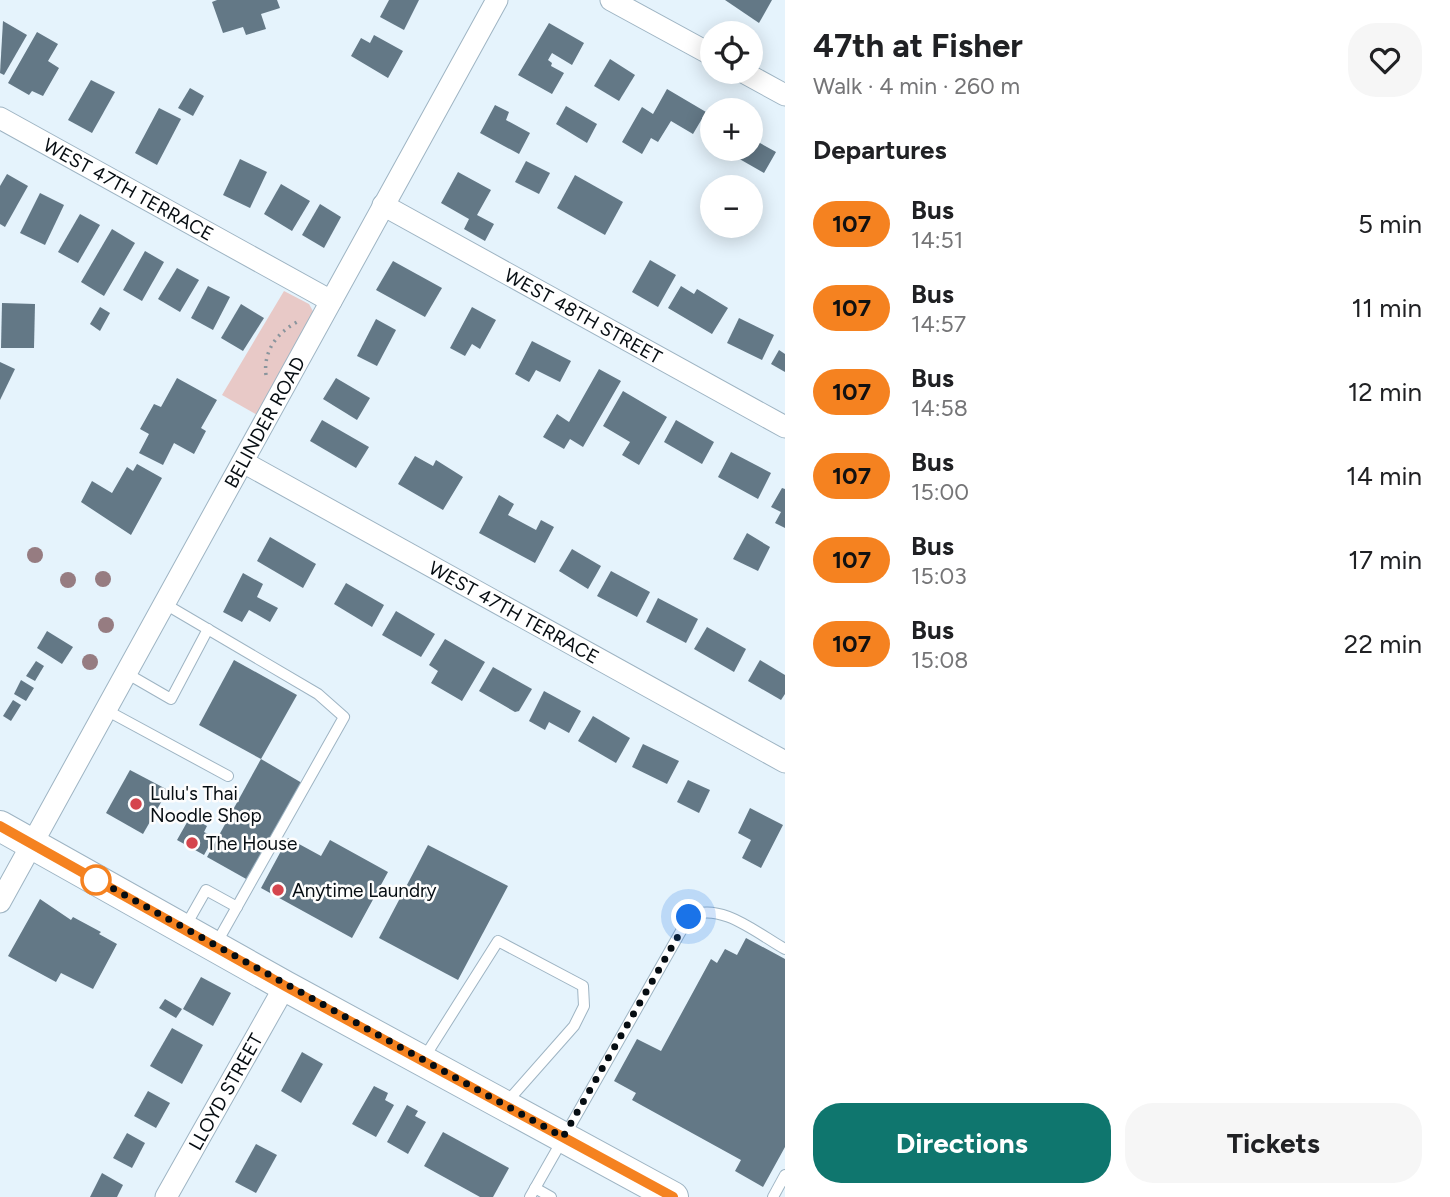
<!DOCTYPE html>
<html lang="en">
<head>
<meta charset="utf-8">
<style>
	body { margin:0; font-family:Figtree,sans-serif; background:#f6f6f6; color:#202124; height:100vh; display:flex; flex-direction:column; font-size:26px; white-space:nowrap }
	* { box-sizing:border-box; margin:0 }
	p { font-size:23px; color:#757577 }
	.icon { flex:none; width:38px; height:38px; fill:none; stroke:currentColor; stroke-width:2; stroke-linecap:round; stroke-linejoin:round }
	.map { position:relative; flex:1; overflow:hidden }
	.details { display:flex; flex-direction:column; background:#fff; width:665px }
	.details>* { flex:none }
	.badge { padding:0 14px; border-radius:23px; font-size:24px; line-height:46px }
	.fabs { position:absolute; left:700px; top:21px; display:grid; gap:14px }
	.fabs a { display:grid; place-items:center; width:63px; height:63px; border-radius:50%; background:#fff; box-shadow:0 4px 18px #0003; font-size:35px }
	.you { position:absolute; width:35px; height:35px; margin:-18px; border:5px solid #fff; border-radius:50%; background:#1a73e8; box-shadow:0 0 0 10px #1a73e833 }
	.map>.badge { position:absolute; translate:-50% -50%; box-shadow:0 0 0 4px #fff }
	h2 { padding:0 28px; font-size:26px; line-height:63px }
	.round { display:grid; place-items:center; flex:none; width:74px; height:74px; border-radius:28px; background:#f6f6f6 }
	.head { display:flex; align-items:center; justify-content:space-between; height:119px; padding:0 28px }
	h1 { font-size:33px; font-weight:700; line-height:52px }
	.action { display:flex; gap:14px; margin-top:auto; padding:14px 28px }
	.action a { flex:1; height:80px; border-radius:28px; background:#0f766e; color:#fff; font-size:28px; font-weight:700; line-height:80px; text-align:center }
	.action a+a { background:#f6f6f6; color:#202124 }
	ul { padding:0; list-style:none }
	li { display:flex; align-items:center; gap:21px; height:84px; padding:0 28px }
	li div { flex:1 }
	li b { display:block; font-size:26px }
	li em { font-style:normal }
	li .badge { min-width:77px; font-weight:700; text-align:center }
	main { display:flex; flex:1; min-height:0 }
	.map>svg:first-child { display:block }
</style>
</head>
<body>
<main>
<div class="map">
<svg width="785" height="1197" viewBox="0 0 785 1197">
	<rect width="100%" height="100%" fill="#e5f3fc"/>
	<!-- green -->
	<polygon fill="#e8c9c7" points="284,291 309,304 314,313 259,416 222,395"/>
	<!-- building -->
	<g fill="#637886">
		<polygon points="217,0 277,0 280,8 261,14 266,29 246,35 243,27 223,33 212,2"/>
		<polygon points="389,0 419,0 404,30 380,17"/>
		<polygon points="725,0 772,0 759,23"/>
		<polygon points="3,21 27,35 4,75 0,73"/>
		<polygon points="549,23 584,43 572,65 552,53 548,60 552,63 551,66 564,73 552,94 518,75"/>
		<polygon points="37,32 58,44 48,61 59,68 43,96 32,91 29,95 8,83"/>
		<polygon points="374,35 403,51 388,78 351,56 361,38 370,43"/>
		<polygon points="610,59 635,75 619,101 594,86"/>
		<polygon points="91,80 115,92 92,133 68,120"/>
		<polygon points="190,88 204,96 193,116 178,108"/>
		<polygon points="667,89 706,112 693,134 671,121 658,142 651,138 642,154 622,142 642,107 653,114"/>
		<polygon points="495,105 509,112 506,120 530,133 519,154 480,133"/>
		<polygon points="566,106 597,124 587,143 556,124"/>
		<polygon points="159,108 181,119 157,165 135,153"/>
		<polygon points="751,138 776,152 764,173 722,149 751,149"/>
		<polygon points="240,159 267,172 250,208 223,195"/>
		<polygon points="526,161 550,173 539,194 515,182"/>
		<polygon points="458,172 491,190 477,215 494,224 485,241 464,229 469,219 441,203"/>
		<polygon points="7,174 28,186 5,227 0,224 0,186"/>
		<polygon points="575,175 623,202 605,235 557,208"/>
		<polygon points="281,184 310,201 292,231 264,214"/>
		<polygon points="40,193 64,205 45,245 20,233"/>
		<polygon points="320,204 341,217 324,248 302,235"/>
		<polygon points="80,214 100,225 78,263 58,252"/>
		<polygon points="112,229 135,243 104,296 81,282"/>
		<polygon points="145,251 164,262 142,301 123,290"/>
		<polygon points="650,260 676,275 658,307 632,292"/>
		<polygon points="393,261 442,288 425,317 376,290"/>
		<polygon points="177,268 199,280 180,312 158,299"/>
		<polygon points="208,286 230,297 213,330 191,318"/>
		<polygon points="681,286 694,294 697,289 728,308 712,334 668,308"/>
		<polygon points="2,303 35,304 34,348 1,348"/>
		<polygon points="241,304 264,318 243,351 221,338"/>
		<polygon points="100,307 110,313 100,331 90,324"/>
		<polygon points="472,307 496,320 480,349 472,344 465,356 450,348"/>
		<polygon points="739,318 774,335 762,360 727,343"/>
		<polygon points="376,319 396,330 377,366 357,356"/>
		<polygon points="532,341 571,361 560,382 536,370 529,382 515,374"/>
		<polygon points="779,350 785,354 785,372 771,364"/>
		<polygon points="0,362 15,369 0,400"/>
		<polygon points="599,369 621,381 583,447 570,439 564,449 543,437 557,414 569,422"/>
		<polygon points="177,378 217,400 201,428 206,431 194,454 174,443 163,465 139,453 149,434 140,429 154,404 161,407"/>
		<polygon points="336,378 370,398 357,420 323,399"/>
		<polygon points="623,391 667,417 639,465 622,455 630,442 603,426"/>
		<polygon points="322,420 369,447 356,468 310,441"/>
		<polygon points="676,420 714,442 702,464 664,442"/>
		<polygon points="731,452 771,473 758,499 718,477"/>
		<polygon points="415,456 433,466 436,460 463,477 443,510 398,484"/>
		<polygon points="137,464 162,478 131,535 81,502 92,481 112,493 127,467 133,471"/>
		<polygon points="782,488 785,489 785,528 775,523 781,512 771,507"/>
		<polygon points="499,495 514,504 508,515 536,530 541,520 554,527 535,563 479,533"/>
		<polygon points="747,533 770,547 758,571 733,559"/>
		<polygon points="270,537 316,564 303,588 257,561"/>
		<polygon points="572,549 601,566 588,589 559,571"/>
		<polygon points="611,571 650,592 637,617 597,596"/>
		<polygon points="243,573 263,584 257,597 278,608 270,622 249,610 242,622 223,612"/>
		<polygon points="346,583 384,605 372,627 334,604"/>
		<polygon points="658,598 698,619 686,643 646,622"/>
		<polygon points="396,611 435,634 421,657 382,635"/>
		<polygon points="707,627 746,649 734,672 694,649"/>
		<polygon points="47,631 73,647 62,664 37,648"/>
		<polygon points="445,639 485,662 462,701 431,683 438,671 429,665"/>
		<polygon points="234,660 297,695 261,759 199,725"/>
		<polygon points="760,660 785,675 785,694 781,700 748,681"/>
		<polygon points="36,661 44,666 35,681 26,676"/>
		<polygon points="493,667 532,689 519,711 515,712 479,691"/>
		<polygon points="21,680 34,688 26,701 14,694"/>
		<polygon points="544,691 581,711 569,733 549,722 545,730 529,721"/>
		<polygon points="13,700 21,705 11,721 3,716"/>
		<polygon points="593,716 630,738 616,763 578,741"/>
		<polygon points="643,744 679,761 667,784 632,767"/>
		<polygon points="261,759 302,783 248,880 207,857"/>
		<polygon points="130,770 168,790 143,834 106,813"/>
		<polygon points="688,780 710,790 699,813 677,802"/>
		<polygon points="750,808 783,825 761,868 742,858 751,840 738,833"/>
		<polygon points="190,817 207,826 204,832 214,837 204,855 177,840"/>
		<polygon points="288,838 321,856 330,840 388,872 352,938 261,888"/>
		<polygon points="428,845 508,886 458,980 379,938"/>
		<polygon points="40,899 71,920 73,917 101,932 99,934 117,944 93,989 61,973 56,982 8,956"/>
		<polygon points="746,938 785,959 785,1147 763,1187 735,1171 741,1160 632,1100 636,1093 614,1081 637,1039 661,1051 711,959 717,963 725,949 737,955"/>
		<polygon points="201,977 231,993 213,1026 183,1009"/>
		<polygon points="165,999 182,1009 176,1018 159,1008"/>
		<polygon points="172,1028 203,1045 182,1084 150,1066"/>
		<polygon points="302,1052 323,1064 301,1103 281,1091"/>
		<polygon points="374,1086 388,1093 385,1100 394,1105 376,1137 352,1124"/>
		<polygon points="148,1091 170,1103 156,1128 134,1116"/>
		<polygon points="407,1105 418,1111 415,1116 426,1122 408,1154 387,1142"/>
		<polygon points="443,1132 509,1168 493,1197 480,1197 424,1166"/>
		<polygon points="127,1133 145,1143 132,1168 113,1158"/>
		<polygon points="256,1144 277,1155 256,1193 235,1182"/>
		<polygon points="102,1173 123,1185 117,1197 90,1197"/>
	</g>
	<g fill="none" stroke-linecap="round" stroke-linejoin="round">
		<defs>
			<g id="lane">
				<polyline points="165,604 318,694 344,717 216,944"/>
				<polyline points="126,673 171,699 208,629"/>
				<polyline points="106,710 228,776"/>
				<polyline points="185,927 206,890 237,907"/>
				<polyline points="424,1058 498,941 583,986 584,1006 574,1026 506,1103"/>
				<polyline points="535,1188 551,1197"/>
				<path d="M530,1197L689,917C719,900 758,934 785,949"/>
				<polyline points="773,1197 785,1175"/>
			</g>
			<g id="street">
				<polyline points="611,0 712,55"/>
				<polyline points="743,72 785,95"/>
				<path id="s1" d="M0,118L331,301"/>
				<path id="s2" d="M383,205L785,427"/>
				<path id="s3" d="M243,462L785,762"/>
				<path id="s4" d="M0,902L497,0"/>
				<path id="s5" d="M166,1197L285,986"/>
			</g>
			<polyline id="secondary" points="0,826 285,986 673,1197"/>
		</defs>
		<!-- lane casing -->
		<use href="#lane" stroke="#9eb4c3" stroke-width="12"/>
		<!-- street casing -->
		<use href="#street" stroke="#9eb4c3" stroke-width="23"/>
		<!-- secondary casing -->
		<use href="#secondary" stroke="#9eb4c3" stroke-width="32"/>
		<!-- path -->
		<path stroke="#8a959d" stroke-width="3.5" stroke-dasharray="2 5" stroke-linecap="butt" d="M266,375C263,351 277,333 297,322"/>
		<!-- lane -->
		<use href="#lane" stroke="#fff" stroke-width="10"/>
		<!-- street -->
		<use href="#street" stroke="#fff" stroke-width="21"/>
		<!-- secondary -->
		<use href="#secondary" stroke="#fff" stroke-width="30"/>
	</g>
	<!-- trees -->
	<g fill="#967c81">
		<circle cx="35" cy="555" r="8"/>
		<circle cx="103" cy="579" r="8"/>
		<circle cx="68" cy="580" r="8"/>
		<circle cx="106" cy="625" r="8"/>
		<circle cx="90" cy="662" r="8"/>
	</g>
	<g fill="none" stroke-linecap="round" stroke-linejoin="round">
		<defs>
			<polyline id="line" points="0,826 285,986 673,1197"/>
		</defs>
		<!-- line casing -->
		<use href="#line" stroke="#fff" stroke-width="16"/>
		<!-- line -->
		<use href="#line" stroke="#f58220" stroke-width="10"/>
		<!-- walk -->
		<polyline stroke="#060d12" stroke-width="7" stroke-dasharray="0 12.6" points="96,880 94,878 563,1137 689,917"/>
	</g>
	<!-- markers -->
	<g fill="#d5454d" stroke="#fdfdfd" stroke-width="2.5">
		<circle cx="136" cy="804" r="7"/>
		<circle cx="192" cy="843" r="7"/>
		<circle cx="278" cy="890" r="7"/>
	</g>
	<circle fill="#fff" stroke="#f58220" stroke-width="3.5" cx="96" cy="880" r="14"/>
	<g text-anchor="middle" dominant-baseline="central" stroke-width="5" stroke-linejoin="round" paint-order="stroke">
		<!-- street labels -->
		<g font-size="19" fill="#060d12" stroke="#fdfdfd">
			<text stroke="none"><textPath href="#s1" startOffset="147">WEST 47TH TERRACE</textPath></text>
			<text stroke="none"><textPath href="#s2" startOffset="229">WEST 48TH STREET</textPath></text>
			<text stroke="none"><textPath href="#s4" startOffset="548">BELINDER ROAD</textPath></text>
			<text stroke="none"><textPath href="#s3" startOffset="310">WEST 47TH TERRACE</textPath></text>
			<text stroke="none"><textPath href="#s5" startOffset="121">LLOYD STREET</textPath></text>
		</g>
		<!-- poi labels -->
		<g font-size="19" fill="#060d12" stroke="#fdfdfd" text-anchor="start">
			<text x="150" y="793">Lulu's Thai<tspan x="150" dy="22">Noodle Shop</tspan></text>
			<text x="206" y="843">The House</text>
			<text x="292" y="890">Anytime Laundry</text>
		</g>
	</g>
</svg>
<div class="fabs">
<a><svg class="icon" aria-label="locate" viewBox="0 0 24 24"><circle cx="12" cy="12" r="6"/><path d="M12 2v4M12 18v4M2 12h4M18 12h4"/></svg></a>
<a>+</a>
<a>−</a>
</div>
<div class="you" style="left:689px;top:917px"></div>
</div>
<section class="details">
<div class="head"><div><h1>47th at Fisher</h1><p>Walk · 4 min · 260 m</p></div><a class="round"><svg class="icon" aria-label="heart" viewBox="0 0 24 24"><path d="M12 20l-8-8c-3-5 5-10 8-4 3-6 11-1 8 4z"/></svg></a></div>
<h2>Departures</h2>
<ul>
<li><span class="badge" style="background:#f58220;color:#111">107</span><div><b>Bus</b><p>14:51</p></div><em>5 min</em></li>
<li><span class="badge" style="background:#f58220;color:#111">107</span><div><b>Bus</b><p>14:57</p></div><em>11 min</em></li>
<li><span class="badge" style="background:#f58220;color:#111">107</span><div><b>Bus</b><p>14:58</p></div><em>12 min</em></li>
<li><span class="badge" style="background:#f58220;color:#111">107</span><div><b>Bus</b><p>15:00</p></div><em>14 min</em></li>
<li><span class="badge" style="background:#f58220;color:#111">107</span><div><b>Bus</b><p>15:03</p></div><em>17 min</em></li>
<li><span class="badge" style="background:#f58220;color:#111">107</span><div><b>Bus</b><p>15:08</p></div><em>22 min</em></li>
</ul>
<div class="action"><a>Directions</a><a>Tickets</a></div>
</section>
</main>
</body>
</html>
